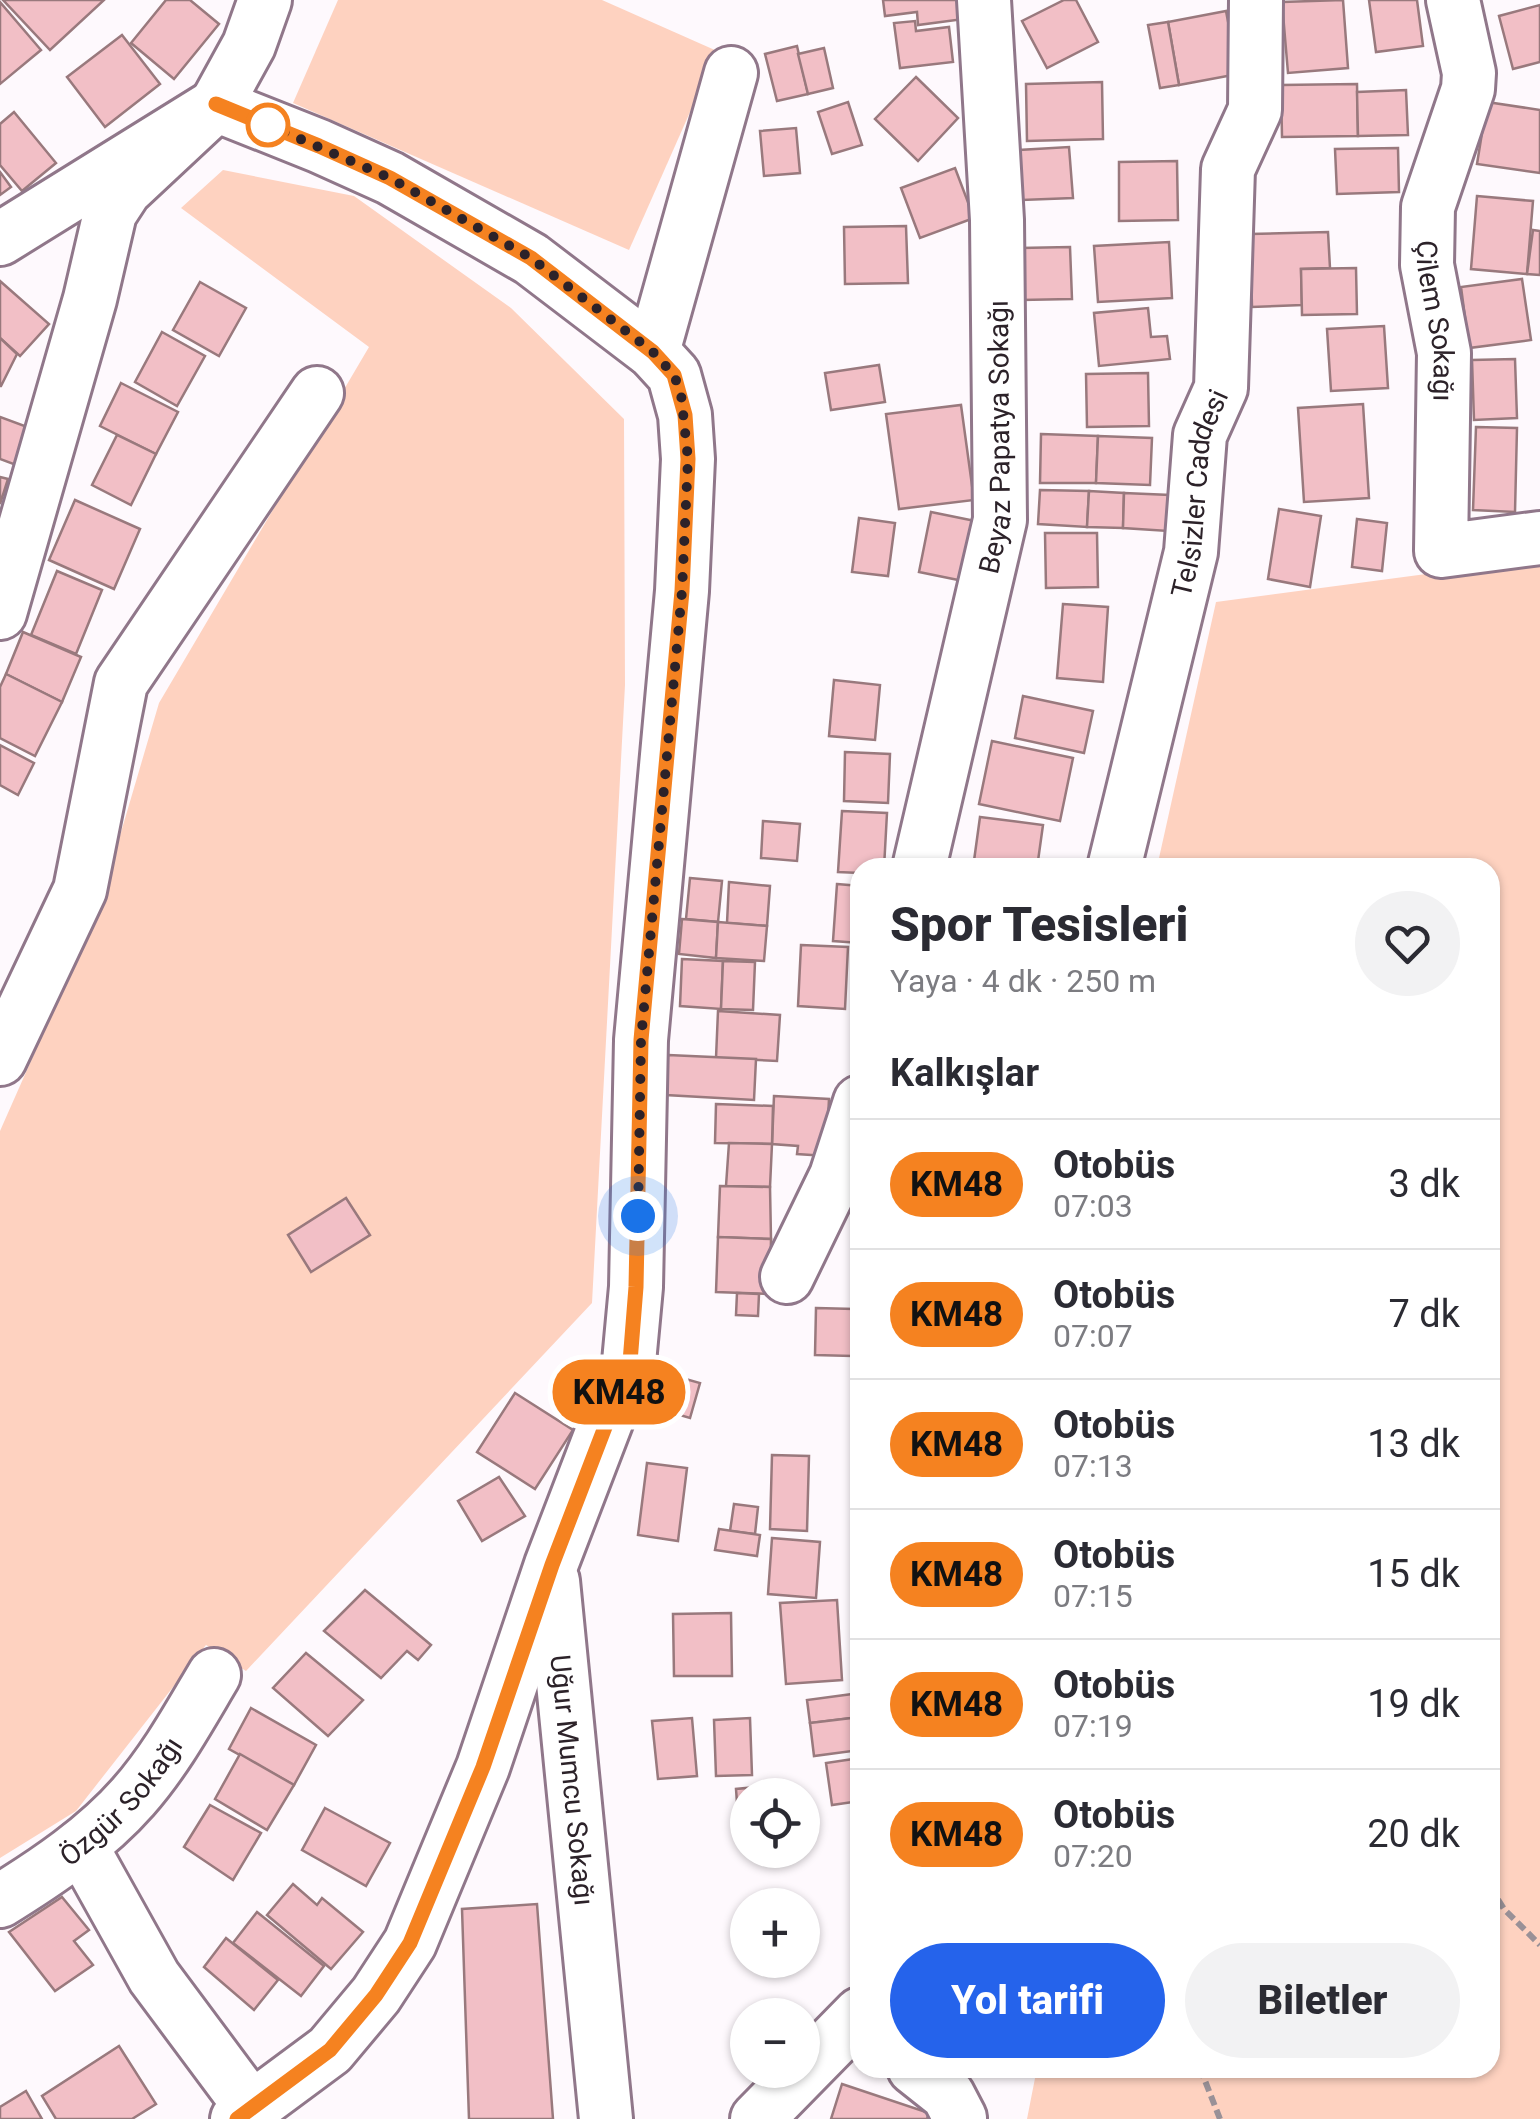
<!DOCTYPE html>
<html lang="tr">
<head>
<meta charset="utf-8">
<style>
	body { margin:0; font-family:Roboto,sans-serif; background:#f2f2f3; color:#2b2b33; height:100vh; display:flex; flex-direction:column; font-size:38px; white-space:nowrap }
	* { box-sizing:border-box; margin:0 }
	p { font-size:32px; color:#7c7c81 }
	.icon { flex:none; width:55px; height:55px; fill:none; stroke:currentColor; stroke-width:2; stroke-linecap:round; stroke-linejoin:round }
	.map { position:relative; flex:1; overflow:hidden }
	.side { position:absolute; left:850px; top:858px; width:650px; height:1220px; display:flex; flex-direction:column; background:#fff; border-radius:30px; box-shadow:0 2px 8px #0004 }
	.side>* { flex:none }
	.badge { padding:0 20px; border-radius:32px; font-size:35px; line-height:65px }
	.tools { position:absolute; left:730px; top:1778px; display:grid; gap:20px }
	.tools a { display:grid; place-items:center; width:90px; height:90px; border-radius:50%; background:#fff; box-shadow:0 2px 8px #0004; font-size:50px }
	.you { position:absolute; width:50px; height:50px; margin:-25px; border:8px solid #fff; border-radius:50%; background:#1a73e8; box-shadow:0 0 0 15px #1a73e833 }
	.map>.badge { position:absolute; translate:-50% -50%; box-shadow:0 0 0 5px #fff }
	h2 { padding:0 40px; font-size:38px; line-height:90px }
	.round { display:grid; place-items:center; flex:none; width:105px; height:105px; border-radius:52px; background:#f2f2f3 }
	.overview { display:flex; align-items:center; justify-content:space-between; height:170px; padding:0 40px }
	h1 { font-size:48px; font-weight:800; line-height:75px }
	.primary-button { display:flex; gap:20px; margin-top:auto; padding:20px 40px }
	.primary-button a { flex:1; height:115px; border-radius:60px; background:#2563eb; color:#fff; font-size:40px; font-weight:800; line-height:115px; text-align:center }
	.primary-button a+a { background:#f2f2f3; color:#2b2b33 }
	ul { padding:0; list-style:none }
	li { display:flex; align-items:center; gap:30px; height:130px; padding:0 40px; border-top:2px solid #e1e1e2 }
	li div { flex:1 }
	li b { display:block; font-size:38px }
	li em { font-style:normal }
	li .badge { min-width:110px; font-weight:700; text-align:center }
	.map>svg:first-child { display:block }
</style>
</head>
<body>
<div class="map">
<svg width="1540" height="2119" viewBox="0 0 1540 2119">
	<rect width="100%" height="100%" fill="#fef9fd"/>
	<!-- green -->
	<g fill="#fed2c0">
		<polygon points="338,0 602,0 717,51 629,250 293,103"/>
		<polygon points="223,170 354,196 511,308 624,419 625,685 592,1303 246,1671 206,1645 76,1811 0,1858 0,1131 99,907 159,703 369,347 181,208"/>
		<polygon points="1540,559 1540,2119 1027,2119 1037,2068 1490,2068 1490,868 1157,867 1216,602"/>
	</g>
	<!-- building -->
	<g fill="#f2bfc6" stroke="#99797d" stroke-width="2.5">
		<polygon points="3,0 104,0 50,50"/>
		<polygon points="166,0 190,0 219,24 174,79 131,43"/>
		<polygon points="883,0 962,0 964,19 918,25 917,12 885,16"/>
		<polygon points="1064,0 1076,0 1098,42 1047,68 1022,21"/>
		<polygon points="1343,0 1348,68 1288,73 1282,2"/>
		<polygon points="1369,0 1417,0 1423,46 1376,52"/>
		<polygon points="0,2 41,50 0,84"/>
		<polygon points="1540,5 1540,62 1513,69 1499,16"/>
		<polygon points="1226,11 1238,74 1179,85 1168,22"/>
		<polygon points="915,21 916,31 949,27 953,62 900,68 894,23"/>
		<polygon points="1168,22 1179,85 1160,88 1148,25"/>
		<polygon points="122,35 160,84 105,127 67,77"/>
		<polygon points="797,46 808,94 777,101 765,54"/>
		<polygon points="824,48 833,88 808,94 798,54"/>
		<polygon points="916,77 958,118 918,161 875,119"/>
		<polygon points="1102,82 1103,139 1027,141 1026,84"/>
		<polygon points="1357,84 1358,136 1282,137 1281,85"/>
		<polygon points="1406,90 1408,135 1358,136 1357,92"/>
		<polygon points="848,102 862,145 832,154 818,112"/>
		<polygon points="1487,102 1540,110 1540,173 1477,164"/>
		<polygon points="14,112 56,163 22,191 0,165 0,124"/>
		<polygon points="796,128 800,173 764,176 760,131"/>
		<polygon points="1069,147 1073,198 1022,200 1019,150"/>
		<polygon points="1398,148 1399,192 1337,194 1335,149"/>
		<polygon points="1177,161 1178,220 1119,221 1119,162"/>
		<polygon points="955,168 974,218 920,238 901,188"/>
		<polygon points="0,172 11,187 0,195"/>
		<polygon points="1477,196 1533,201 1527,274 1471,269"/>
		<polygon points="906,226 908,283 845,284 844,227"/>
		<polygon points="1533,230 1540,231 1540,275 1527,274"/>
		<polygon points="1328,232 1330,268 1301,269 1302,305 1252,307 1250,234"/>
		<polygon points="1169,242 1172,298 1098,302 1094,246"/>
		<polygon points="1070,247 1072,299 1021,300 1020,248"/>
		<polygon points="1356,268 1357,314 1302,315 1301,269"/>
		<polygon points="1522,279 1531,340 1469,348 1461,287"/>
		<polygon points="0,281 49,324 20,356 0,338"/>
		<polygon points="200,282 246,308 219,356 173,330"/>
		<polygon points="1148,308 1151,337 1167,336 1170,359 1099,366 1094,313"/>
		<polygon points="1384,326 1388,388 1331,391 1327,329"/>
		<polygon points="162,332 205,356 177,406 135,382"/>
		<polygon points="0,338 17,354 1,386 0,386"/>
		<polygon points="1515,359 1517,418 1474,420 1472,360"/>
		<polygon points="879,365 885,402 831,410 825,373"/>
		<polygon points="1148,373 1149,426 1087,427 1086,374"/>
		<polygon points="121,383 178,412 156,454 100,426"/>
		<polygon points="1363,404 1369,498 1304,502 1298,408"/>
		<polygon points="961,405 974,500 899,509 886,414"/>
		<polygon points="0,417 30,428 16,465 0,459"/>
		<polygon points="1476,427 1517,428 1515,512 1473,510"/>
		<polygon points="1041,434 1098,436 1096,483 1040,483"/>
		<polygon points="117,435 156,454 131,505 92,485"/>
		<polygon points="1098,436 1152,438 1150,485 1096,483"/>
		<polygon points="0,477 8,479 0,504"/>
		<polygon points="1040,490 1089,491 1087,527 1038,524"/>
		<polygon points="1089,491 1124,493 1123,528 1087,527"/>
		<polygon points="1124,493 1170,495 1168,531 1123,528"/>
		<polygon points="75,500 140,529 114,589 49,560"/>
		<polygon points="1279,509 1321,516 1310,587 1268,579"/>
		<polygon points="931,512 980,522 968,582 919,572"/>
		<polygon points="859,518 895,523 888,576 852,572"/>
		<polygon points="1357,519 1387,523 1382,571 1352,567"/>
		<polygon points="1045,533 1097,533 1098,587 1046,588"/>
		<polygon points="57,571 102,590 76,654 31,635"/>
		<polygon points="1063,604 1108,607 1103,682 1057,678"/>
		<polygon points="23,632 81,657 62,702 6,674"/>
		<polygon points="6,674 62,702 35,756 0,738 0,687"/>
		<polygon points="834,680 880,685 875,740 829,736"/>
		<polygon points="1023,696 1093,711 1084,753 1015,738"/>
		<polygon points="992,741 1073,758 1060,821 979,804"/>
		<polygon points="0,745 34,763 18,795 0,785"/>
		<polygon points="845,752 890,754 888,803 844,801"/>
		<polygon points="842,811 887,813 884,868 860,868 860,873 838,872"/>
		<polygon points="980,817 1043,825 1037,868 973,868"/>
		<polygon points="763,821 800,824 797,861 761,858"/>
		<polygon points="690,878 722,881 718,922 686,919"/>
		<polygon points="729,882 770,886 767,926 727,923"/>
		<polygon points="837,884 860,886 860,943 833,941"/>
		<polygon points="682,919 718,922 716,958 679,954"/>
		<polygon points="718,922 767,926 764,961 716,958"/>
		<polygon points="801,945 848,947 845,1009 798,1006"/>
		<polygon points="682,959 723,961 721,1009 680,1006"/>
		<polygon points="723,961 755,962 753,1010 721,1009"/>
		<polygon points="718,1011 780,1015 777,1061 716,1058"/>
		<polygon points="668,1055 756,1059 754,1100 666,1095"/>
		<polygon points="774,1096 829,1099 826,1156 797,1154 798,1146 772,1144"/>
		<polygon points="716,1104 773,1106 772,1144 715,1143"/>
		<polygon points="729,1143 772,1144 770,1187 726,1186"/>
		<polygon points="720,1186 770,1187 771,1239 718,1237"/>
		<polygon points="346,1198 370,1235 311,1272 288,1235"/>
		<polygon points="718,1237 771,1239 770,1294 716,1292"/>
		<polygon points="737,1293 759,1294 758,1316 736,1315"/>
		<polygon points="816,1308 854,1309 852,1356 815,1355"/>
		<polygon points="654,1370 700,1383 690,1418 645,1405"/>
		<polygon points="515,1393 573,1430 535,1489 477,1452"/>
		<polygon points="772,1455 809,1456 807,1531 770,1529"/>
		<polygon points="647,1463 687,1468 678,1541 638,1535"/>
		<polygon points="499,1477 525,1516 482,1541 458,1501"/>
		<polygon points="734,1504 758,1507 755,1534 730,1531"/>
		<polygon points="719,1529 760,1535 757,1556 715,1550"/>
		<polygon points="772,1538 820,1542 816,1598 768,1594"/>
		<polygon points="860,1555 860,1591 854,1590"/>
		<polygon points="365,1590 431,1645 418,1660 407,1651 381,1678 324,1631"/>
		<polygon points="837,1600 842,1680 786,1684 780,1603"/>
		<polygon points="731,1613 732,1676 674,1676 673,1614"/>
		<rect x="857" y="1613" width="3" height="35"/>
		<polygon points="306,1653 363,1700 328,1736 273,1688"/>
		<polygon points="860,1693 860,1717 810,1723 807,1700"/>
		<polygon points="251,1708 316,1745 294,1785 229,1749"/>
		<polygon points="860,1717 860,1750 814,1756 810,1723"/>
		<polygon points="692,1718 697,1776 658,1779 652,1721"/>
		<polygon points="750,1718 752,1775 716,1776 714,1720"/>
		<polygon points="240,1754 294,1785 267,1830 215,1799"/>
		<polygon points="860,1758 860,1801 832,1805 826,1763"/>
		<polygon points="768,1786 769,1795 748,1795 748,1831 739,1831 736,1789"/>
		<polygon points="210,1805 261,1833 233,1880 184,1847"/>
		<polygon points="325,1808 390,1843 366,1886 302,1850"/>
		<polygon points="293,1884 317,1905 322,1898 363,1932 331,1969 267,1915"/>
		<polygon points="62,1897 89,1930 74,1941 93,1965 55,1991 9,1932"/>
		<polygon points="537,1904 553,2119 469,2119 462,1909"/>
		<polygon points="257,1912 324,1966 301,1996 233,1943"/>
		<polygon points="226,1938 278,1980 254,2010 204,1967"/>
		<polygon points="119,2046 156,2104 132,2119 56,2119 42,2096"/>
		<polygon points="842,2084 929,2113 927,2119 831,2119"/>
		<polygon points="26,2091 42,2119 0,2119 0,2107"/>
	</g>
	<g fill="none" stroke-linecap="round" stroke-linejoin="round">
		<defs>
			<g id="minor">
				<path id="s1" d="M1453,0L1469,73L1468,89L1428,207L1427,265L1444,353L1441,551L1540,538"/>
				<polyline points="0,239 216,105 319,146 390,178 531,259 653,352 674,375 685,415 688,459 682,591 641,1040 636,1287 629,1362 551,1565 483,1767 410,1943 376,1995 330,2050 237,2119"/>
				<polyline points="653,352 731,73"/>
				<polyline points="0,613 90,299 110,213 125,190 216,105 249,45 265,0"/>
				<path id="s2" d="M919,868L1000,520L997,220L984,0"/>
				<path id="s3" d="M1114,868L1191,552L1200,435L1221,388L1228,169L1255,110L1256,0"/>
				<polyline points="0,1059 80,890 121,683 317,393"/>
				<polyline points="787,1277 836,1176 860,1102"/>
				<path id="s4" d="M553,1581L606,2119"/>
				<polyline points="81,1846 154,1977 253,2110"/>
				<path id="s5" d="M0,1901C47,1872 96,1839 133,1797C165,1761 189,1717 214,1675"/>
				<polyline points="914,2068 948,2095 960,2118"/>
				<polyline points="757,2119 860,2014"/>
			</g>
		</defs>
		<!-- minor casing -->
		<use href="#minor" stroke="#90778a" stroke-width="58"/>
		<!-- path -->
		<g stroke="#999197" stroke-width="6" stroke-dasharray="10 5" stroke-linecap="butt">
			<polyline points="1490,1887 1504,1909 1540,1945"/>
			<polyline points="1200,2068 1220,2119"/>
		</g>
		<!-- minor -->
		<use href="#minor" stroke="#fff" stroke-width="52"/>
	</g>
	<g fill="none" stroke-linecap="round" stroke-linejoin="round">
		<defs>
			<polyline id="line" points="216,104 319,146 390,178 531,258 653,352 674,375 685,415 688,459 682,591 641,1040 636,1287 630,1362 552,1565 483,1767 410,1943 376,1995 330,2050 237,2119"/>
		</defs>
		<!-- line casing -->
		<use href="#line" stroke="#fff" stroke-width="22"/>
		<!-- line -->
		<use href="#line" stroke="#f58220" stroke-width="15"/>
		<!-- walk -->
		<polyline stroke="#2c2229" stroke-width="10" stroke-dasharray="0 18" points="268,125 390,178 531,258 653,352 674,375 681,394 688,459 682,591 641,1040 638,1216"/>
	</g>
	<!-- markers -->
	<circle fill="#fff" stroke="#f58220" stroke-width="5" cx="268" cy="125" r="20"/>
	<g text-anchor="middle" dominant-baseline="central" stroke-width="8" stroke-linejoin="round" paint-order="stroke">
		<!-- street labels -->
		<g font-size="28" fill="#2c2229" stroke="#fff">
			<text stroke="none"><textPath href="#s1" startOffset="330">Çilem Sokağı</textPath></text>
			<text stroke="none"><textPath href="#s2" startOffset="440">Beyaz Papatya Sokağı</textPath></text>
			<text stroke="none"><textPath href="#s3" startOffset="385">Telsizler Caddesi</textPath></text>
			<text stroke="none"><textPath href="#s4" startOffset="200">Uğur Mumcu Sokağı</textPath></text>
			<text stroke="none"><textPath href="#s5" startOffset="158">Özgür Sokağı</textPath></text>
		</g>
	</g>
</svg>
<div class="tools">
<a><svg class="icon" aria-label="locate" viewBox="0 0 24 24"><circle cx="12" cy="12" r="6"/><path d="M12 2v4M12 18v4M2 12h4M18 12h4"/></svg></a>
<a>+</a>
<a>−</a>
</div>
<div class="you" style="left:638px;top:1216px"></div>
<b class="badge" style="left:619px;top:1392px;background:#f58220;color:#111">KM48</b>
<section class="side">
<div class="overview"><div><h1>Spor Tesisleri</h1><p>Yaya · 4 dk · 250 m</p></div><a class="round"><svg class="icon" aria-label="heart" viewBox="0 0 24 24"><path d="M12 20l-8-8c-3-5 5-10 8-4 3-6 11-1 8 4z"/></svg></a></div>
<h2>Kalkışlar</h2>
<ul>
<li><span class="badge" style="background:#f58220;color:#111">KM48</span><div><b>Otobüs</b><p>07:03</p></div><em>3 dk</em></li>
<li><span class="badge" style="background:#f58220;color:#111">KM48</span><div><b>Otobüs</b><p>07:07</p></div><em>7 dk</em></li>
<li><span class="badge" style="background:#f58220;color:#111">KM48</span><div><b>Otobüs</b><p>07:13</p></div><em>13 dk</em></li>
<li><span class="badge" style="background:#f58220;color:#111">KM48</span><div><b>Otobüs</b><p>07:15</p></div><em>15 dk</em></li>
<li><span class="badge" style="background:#f58220;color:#111">KM48</span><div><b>Otobüs</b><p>07:19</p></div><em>19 dk</em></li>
<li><span class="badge" style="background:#f58220;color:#111">KM48</span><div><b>Otobüs</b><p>07:20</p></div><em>20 dk</em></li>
</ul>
<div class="primary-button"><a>Yol tarifi</a><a>Biletler</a></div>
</section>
</div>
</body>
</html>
